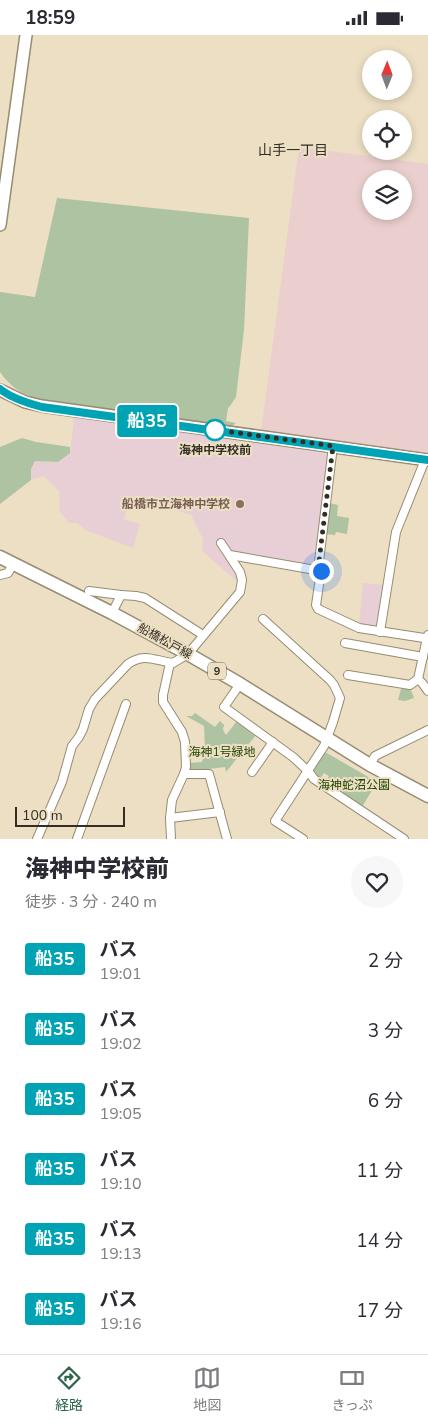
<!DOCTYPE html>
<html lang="ja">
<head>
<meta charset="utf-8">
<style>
	body { margin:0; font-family:"Nunito Sans","Noto Sans JP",sans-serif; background:#f7f7f7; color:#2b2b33; height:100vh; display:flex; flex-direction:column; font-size:19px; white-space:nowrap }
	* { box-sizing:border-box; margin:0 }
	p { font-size:16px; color:#7c7c81 }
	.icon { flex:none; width:28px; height:28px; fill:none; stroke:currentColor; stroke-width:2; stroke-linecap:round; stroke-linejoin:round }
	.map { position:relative; height:804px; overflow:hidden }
	.details { display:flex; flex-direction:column; background:#fff; flex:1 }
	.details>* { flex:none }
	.badge { padding:0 10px; border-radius:4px; font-size:18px; line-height:32px }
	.needle { width:32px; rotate:1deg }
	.controls { position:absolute; left:362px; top:15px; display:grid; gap:10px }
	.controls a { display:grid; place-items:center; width:50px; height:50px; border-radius:50%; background:#fff; box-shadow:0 2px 8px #0003; font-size:25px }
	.scale { position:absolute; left:15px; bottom:12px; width:110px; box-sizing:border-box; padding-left:5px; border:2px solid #332e24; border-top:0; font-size:14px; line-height:18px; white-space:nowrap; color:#332e24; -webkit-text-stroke:4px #ecdfc4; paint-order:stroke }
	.you { position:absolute; width:25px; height:25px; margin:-12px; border:4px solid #fff; border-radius:50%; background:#1a73e8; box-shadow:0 0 0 8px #1a73e833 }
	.map>.badge { position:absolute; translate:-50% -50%; box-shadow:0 0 0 2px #fff }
	.round { display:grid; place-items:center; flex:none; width:52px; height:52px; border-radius:26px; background:#f7f7f7 }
	.overview { display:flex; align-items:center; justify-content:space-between; height:85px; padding:0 25px }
	h1 { font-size:24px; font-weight:800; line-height:38px }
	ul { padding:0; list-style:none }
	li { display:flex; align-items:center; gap:15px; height:70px; padding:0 25px }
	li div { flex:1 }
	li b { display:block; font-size:19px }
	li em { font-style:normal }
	li .badge { min-width:55px; font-weight:700; text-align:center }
	.status { display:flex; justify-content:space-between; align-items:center; height:35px; padding:0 25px; background:#fff; direction:ltr }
	.status svg { height:14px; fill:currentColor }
	.tabs { display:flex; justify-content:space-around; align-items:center; height:70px; border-top:1px solid #e1e1e2; background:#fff; font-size:14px; color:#7c7c81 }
	.tabs a { display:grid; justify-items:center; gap:2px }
	.tabs .active { color:#30664d }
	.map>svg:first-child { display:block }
</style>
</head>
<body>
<div class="status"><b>18:59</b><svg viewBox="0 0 49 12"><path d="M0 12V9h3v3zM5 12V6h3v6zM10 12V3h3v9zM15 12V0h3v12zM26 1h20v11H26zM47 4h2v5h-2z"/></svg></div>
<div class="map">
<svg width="428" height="804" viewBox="0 0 428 804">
	<rect width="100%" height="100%" fill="#ecdfc4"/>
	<!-- commercial -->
	<path fill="#eacfce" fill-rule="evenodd" d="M299,112L428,129V418L334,405L261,397ZM371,144H404V176H371Z"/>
	<!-- education -->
	<g fill="#e8cfd6">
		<polygon points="74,382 329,419 316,530 312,532 238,518 228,513 223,507 217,511 239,544 239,548 202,516 203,504 191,480 131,461 124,484 140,489 133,513 85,495 78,488 69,488 60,477 59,456 44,441 31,445 31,434 35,426 58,427 70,418"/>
		<polygon points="363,548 384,550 378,588 372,593 359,590"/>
	</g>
	<!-- green -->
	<g fill="#adc3a2">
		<path d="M57,163L249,183L244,295L236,362L230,371L228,373L226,386L236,388L229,393L43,366C25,361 11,353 0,337V257L35,262Z"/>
		<polygon points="22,403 36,407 70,412 70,418 58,427 35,426 31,434 31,445 0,469 0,412"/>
		<polygon points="329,468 338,470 337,481 349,483 347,499 336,497 335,500 325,499"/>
		<polygon points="410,653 414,663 405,666 398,665 401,654"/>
		<polygon points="195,678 215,692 220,686 224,690 223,695 226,700 237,686 256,700 226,737 225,732 192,736 188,731 188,728 202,727 205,714 204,691 186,681 192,681"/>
		<polygon points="325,717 377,747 362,772 325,747 329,741 324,738 320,744 314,740 312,736"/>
	</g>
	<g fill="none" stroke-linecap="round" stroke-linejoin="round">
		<defs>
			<g id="street">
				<polyline points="230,520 321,536 316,570 318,574 359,593 424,603 427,603 428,600"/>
				<polyline points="318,535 333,411"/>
				<polyline points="0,540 8,538 13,529"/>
				<polyline points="89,556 121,560"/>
				<polyline points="112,578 121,560 136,561 145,563 203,600"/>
				<polyline points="263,584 330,645 334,650 340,663 333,687 324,711 275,786 303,804"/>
				<polyline points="380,597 396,497 425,425"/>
				<polyline points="345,608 423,622"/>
				<polyline points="170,628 163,660 163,667 182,697 185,707 186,732 184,739 172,765 170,783 171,804"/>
				<polyline points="348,640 410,650 418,644 427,603"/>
				<polyline points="418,644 423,649 428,656"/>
				<polyline points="240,649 224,672 293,722 308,736 314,744 404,804"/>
				<polyline points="370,730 375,721 428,695"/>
				<polyline points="252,737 273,707"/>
				<polyline points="184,739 209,739 227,804"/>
				<polyline points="170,783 220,777"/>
				<path d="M37,804L62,747L72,711L79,702L83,694L89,674L95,664L128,629C145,617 155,626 173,628L188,619L240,557L242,545L240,537L221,508"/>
				<polyline points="77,804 126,669"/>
			</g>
			<g id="secondary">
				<polyline points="0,190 26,0"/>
				<polyline points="0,355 25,367 42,371 428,425"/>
			</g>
			<polyline id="primary" points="0,522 112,578 188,619 240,649 370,730 428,761"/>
		</defs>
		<!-- street casing -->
		<use href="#street" stroke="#978c73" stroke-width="10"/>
		<!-- secondary casing -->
		<use href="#secondary" stroke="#978c73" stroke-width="14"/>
		<!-- primary casing -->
		<use href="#primary" stroke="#978c73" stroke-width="15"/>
		<!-- street -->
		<use href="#street" stroke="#fff" stroke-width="8"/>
		<!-- secondary -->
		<use href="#secondary" stroke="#fff" stroke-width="11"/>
		<!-- primary -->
		<use href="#primary" stroke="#fff" stroke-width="12"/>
	</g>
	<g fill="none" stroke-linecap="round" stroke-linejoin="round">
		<defs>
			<path id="line" d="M0,354C11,363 27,368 42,372L428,425"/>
		</defs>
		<!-- line casing -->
		<use href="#line" stroke="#fff" stroke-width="11"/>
		<!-- line -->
		<use href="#line" stroke="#00a3b4" stroke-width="8"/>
		<!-- walk -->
		<polyline stroke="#332e24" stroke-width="5" stroke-dasharray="0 9" points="215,395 210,394 333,411 318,535 321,536"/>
	</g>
	<!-- markers -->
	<circle fill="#fff" stroke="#00a3b4" stroke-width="2.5" cx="215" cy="395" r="10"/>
	<circle fill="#8d6e63" stroke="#ecdfc4" stroke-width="2" cx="240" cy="469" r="5"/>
	<g text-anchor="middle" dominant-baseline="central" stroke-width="4" stroke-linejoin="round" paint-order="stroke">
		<!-- shield labels -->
		<rect fill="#ecdfc4" stroke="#6a6354" stroke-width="1" x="208" y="627.5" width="18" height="17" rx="4"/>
		<g font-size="11" font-weight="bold" fill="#332e24">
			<text x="217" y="636">9</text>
		</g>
		<!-- stop labels -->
		<g font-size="12" font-weight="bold" fill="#332e24" stroke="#ecdfc4">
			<text x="215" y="415">海神中学校前</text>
		</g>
		<!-- education labels -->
		<g font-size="12" font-weight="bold" fill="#785e54" stroke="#ecdfc4" text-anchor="end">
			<text x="230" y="469">船橋市立海神中学校</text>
		</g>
		<!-- street labels -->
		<g font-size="12" fill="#332e24" stroke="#ecdfc4">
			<text transform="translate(165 606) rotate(29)">船橋松戸線</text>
		</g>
		<!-- park labels -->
		<g font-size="12" fill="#204501" stroke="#ecdfc4">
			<text x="222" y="717">海神1号緑地</text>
			<text x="354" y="750">海神蛇沼公園</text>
		</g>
		<!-- neighbourhood labels -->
		<g font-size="14" fill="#332e24" stroke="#ecdfc4">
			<text x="293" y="115">山手一丁目</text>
		</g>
	</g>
</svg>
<div class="controls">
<a><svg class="needle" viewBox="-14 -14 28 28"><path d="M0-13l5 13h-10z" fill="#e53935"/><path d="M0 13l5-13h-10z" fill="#7c7c81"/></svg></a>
<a><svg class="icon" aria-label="locate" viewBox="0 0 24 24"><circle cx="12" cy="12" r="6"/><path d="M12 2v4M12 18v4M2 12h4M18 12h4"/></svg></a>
<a><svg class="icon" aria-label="layers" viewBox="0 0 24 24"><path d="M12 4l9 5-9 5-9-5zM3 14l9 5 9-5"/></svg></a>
</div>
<div class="scale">100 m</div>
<div class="you" style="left:321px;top:536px"></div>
<b class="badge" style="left:147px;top:386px;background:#00a3b4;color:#fff">船35</b>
</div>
<section class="details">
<div class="overview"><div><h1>海神中学校前</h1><p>徒歩 · 3 分 · 240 m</p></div><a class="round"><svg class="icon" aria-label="heart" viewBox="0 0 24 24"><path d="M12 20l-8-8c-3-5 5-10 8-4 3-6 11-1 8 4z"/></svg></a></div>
<ul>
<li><span class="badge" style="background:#00a3b4;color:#fff">船35</span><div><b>バス</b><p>19:01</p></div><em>2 分</em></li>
<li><span class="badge" style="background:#00a3b4;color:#fff">船35</span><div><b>バス</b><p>19:02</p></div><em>3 分</em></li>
<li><span class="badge" style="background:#00a3b4;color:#fff">船35</span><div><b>バス</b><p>19:05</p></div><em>6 分</em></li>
<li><span class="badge" style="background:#00a3b4;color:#fff">船35</span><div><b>バス</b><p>19:10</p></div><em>11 分</em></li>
<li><span class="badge" style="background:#00a3b4;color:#fff">船35</span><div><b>バス</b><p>19:13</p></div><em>14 分</em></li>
<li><span class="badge" style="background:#00a3b4;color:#fff">船35</span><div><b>バス</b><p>19:16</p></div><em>17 分</em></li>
</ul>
</section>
<nav class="tabs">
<a class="active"><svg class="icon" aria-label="directions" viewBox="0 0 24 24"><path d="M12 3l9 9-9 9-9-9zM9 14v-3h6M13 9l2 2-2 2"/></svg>経路</a>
<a><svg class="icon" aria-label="map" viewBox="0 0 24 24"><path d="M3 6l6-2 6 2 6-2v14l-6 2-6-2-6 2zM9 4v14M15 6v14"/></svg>地図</a>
<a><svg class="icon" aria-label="tickets" viewBox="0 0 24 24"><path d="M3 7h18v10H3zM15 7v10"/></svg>きっぷ</a>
</nav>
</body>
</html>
